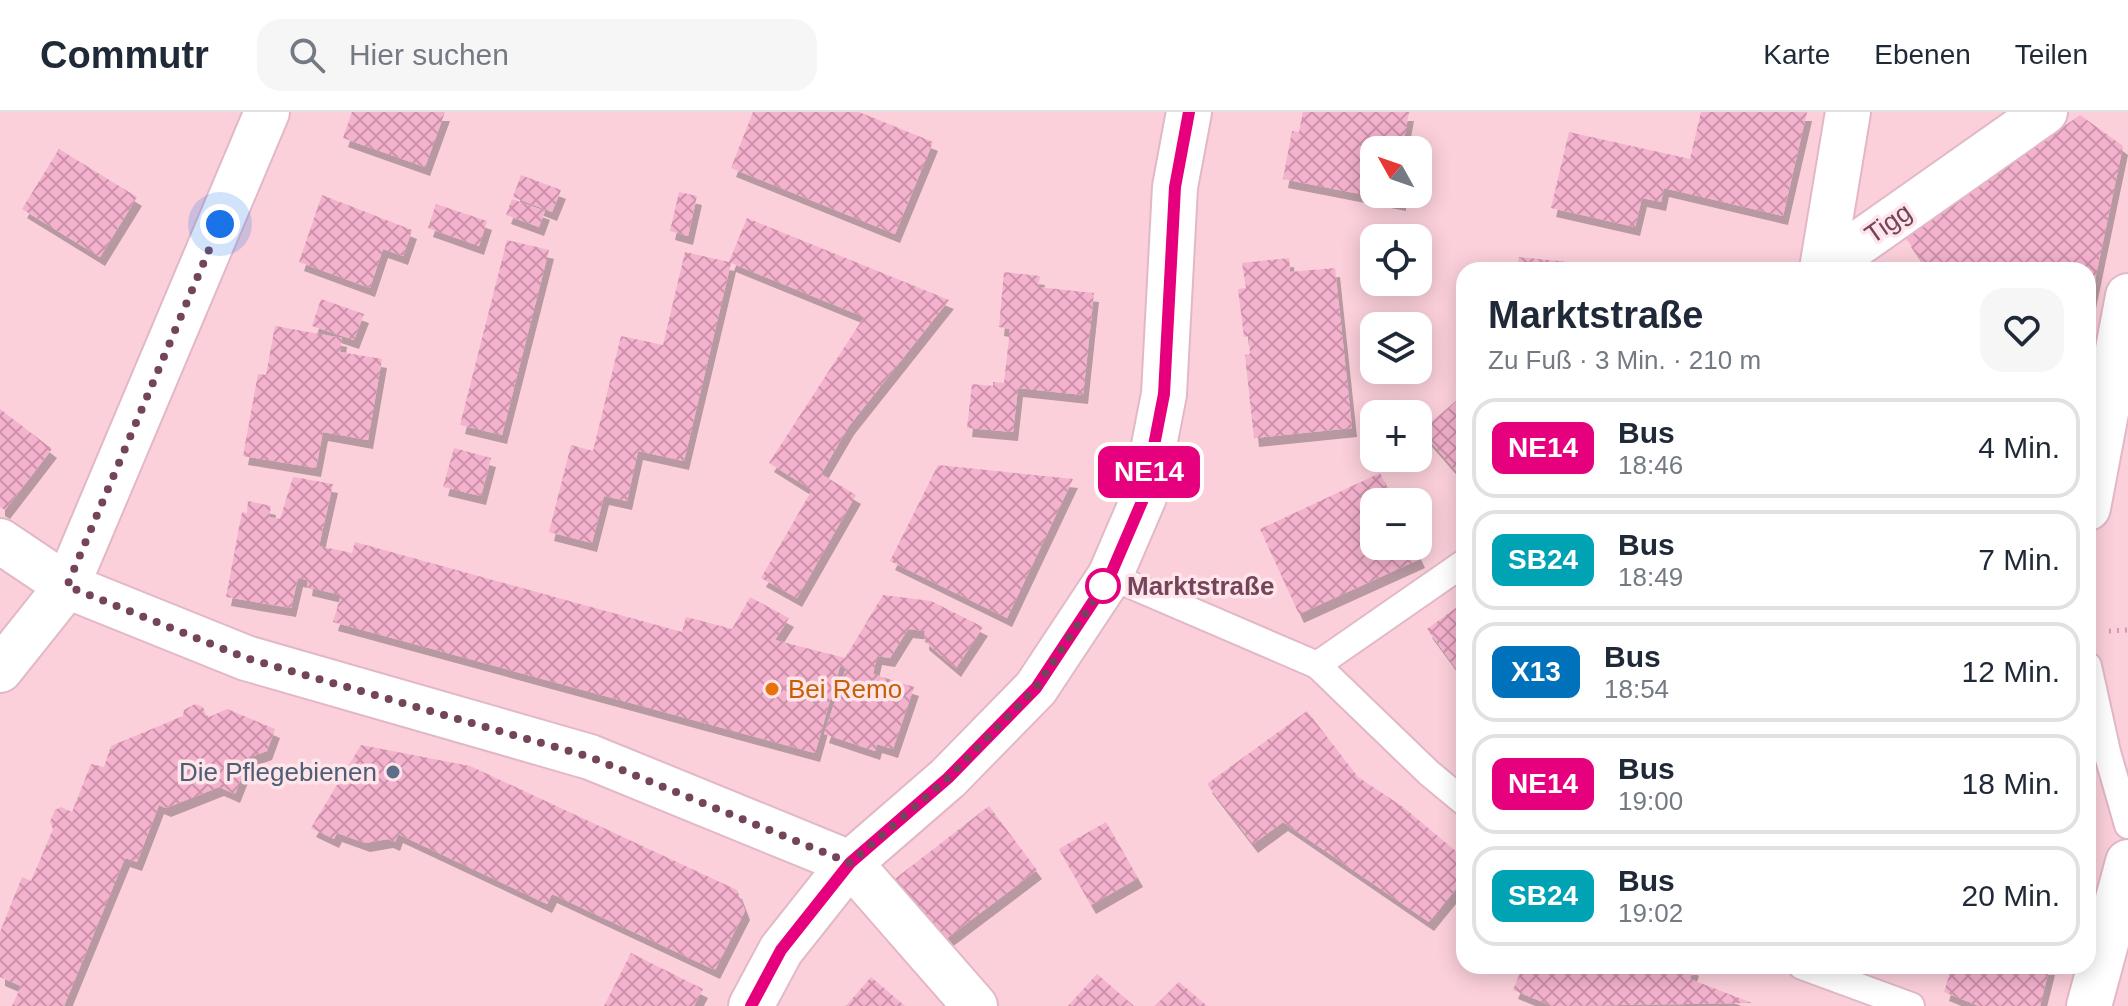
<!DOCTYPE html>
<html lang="de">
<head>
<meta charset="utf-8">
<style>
	body { margin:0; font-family:Arial,sans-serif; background:#f6f6f7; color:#1f2937; height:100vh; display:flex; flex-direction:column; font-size:30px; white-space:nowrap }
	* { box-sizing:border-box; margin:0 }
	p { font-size:26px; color:#747a83 }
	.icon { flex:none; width:44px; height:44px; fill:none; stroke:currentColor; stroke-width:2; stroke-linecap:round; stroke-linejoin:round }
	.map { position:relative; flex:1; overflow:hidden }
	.drawer { position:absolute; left:1456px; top:150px; width:640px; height:712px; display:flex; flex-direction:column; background:#fff; border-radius:24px; box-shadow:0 4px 20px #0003 }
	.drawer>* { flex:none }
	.badge { padding:0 16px; border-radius:12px; font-size:28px; line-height:52px }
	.needle { width:52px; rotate:310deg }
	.tools { position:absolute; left:1360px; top:24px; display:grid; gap:16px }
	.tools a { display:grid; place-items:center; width:72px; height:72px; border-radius:16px; background:#fff; box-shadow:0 4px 20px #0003; font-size:40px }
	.you { position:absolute; width:40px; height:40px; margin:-20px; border:6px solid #fff; border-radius:50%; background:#1a73e8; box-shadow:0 0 0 12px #1a73e833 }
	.map>.badge { position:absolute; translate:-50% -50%; box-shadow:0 0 0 4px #fff }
	.round { display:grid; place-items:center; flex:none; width:84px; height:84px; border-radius:24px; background:#f6f6f7 }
	.overview { display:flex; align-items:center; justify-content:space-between; height:136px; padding:0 32px }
	h1 { font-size:38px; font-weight:800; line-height:60px }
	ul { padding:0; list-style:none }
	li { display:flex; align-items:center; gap:24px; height:100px; margin:0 16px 12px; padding:0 16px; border:4px solid #e0e1e3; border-radius:24px }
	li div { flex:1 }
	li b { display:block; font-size:30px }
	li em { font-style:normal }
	li .badge { min-width:88px; font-weight:700; text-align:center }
	header { display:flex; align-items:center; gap:48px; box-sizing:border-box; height:112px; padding:0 40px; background:#fff; border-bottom:2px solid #e0e1e3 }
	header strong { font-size:38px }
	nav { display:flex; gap:44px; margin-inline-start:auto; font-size:28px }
	.search { width:560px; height:72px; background:#f6f6f7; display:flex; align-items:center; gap:20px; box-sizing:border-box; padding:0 28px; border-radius:24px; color:#747a83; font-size:30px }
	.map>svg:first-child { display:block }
</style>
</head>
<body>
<header>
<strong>Commutr</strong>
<div class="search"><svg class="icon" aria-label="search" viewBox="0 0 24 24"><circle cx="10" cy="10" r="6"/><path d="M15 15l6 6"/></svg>Hier suchen</div>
<nav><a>Karte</a><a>Ebenen</a><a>Teilen</a></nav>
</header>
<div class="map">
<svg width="2128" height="894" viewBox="0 0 2128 894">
	<defs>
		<pattern id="building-cross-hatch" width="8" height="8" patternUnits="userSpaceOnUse" patternTransform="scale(2)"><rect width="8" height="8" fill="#f5b2ce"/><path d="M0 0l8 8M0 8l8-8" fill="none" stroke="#cb92aa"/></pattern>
		<filter id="shadow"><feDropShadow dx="5" dy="9" stdDeviation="0" flood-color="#0004"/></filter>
	</defs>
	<rect width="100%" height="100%" fill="#fedce3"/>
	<!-- residential -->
	<path fill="#fbd0db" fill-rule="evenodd" d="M0,0H2128V894H0ZM1374,38H1418V82H1374ZM1374,126H1418V170H1374ZM1464,158H2088V854H1464ZM1374,214H1418V258H1374ZM1374,302H1418V346H1374ZM1374,390H1418V434H1374Z"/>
	<!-- building -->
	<g fill="url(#building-cross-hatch)" filter="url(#shadow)">
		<polygon points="352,0 445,0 425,55 343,26"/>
		<polygon points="753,0 859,0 933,30 895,122 731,56"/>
		<polygon points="1303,0 1409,0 1402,38 1374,38 1374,82 1389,82 1401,86 1401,90 1283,67 1292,19 1299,20"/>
		<polygon points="1701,0 1807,0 1783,104 1664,76 1661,90 1642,86 1635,115 1551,96 1569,20 1690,47"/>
		<polygon points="2080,3 2123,34 2089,197 2088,158 2005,158 1989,153 1983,158 1928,158 1906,126"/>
		<polygon points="59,37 137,85 100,145 22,97"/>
		<polygon points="521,63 561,78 552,100 513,85"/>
		<polygon points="679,80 697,84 688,124 670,119"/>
		<polygon points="322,83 412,118 403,144 383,137 370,176 299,150"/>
		<polygon points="512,87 545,99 539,115 506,103"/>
		<polygon points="436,92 487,109 479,134 428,116"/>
		<polygon points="747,106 949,188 849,314 821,362 856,383 797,486 761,466 812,378 769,351 864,205 731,151 684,349 638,339 627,389 604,384 592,431 549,420 571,333 593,339 621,224 663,233 685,140 729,150"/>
		<polygon points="507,128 549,138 502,323 460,313"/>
		<polygon points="1519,145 1608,154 1608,158 1517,158"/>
		<polygon points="1289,146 1290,160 1335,156 1352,316 1254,326 1245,243 1250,242 1249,224 1244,225 1238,177 1246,176 1242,151"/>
		<polygon points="1004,160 1040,164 1038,175 1094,181 1083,283 1018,276 1013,320 967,316 972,272 993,274 993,270 1004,271 1010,217 999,215"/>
		<polygon points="321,187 364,202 354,228 312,214"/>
		<polygon points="275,214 342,226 340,240 382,247 368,328 323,320 316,356 243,344 258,262 266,263"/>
		<polygon points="1464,282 1464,368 1421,319"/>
		<polygon points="0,297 52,337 5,398 0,395"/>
		<polygon points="454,336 491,346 481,384 443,375"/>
		<polygon points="938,353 1073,367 1007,506 890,449"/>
		<polygon points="1380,361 1394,390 1374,390 1374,434 1414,434 1420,447 1299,502 1260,417"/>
		<polygon points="293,365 333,372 319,434 352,441 355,430 682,520 686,505 732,517 750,485 789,506 775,528 845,546 883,483 931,489 983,515 956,556 924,529 925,519 908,517 890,546 877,544 873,562 914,575 893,637 877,632 875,639 824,622 846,556 840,554 815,641 333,510 341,483 307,475 308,468 298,466 291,496 226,485 242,400 247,401 248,389 271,394 269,405 280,407"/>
		<polygon points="1464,490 1464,567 1427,517"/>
		<polygon points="195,592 203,595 207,606 227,597 275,617 267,639 250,645 235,682 219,675 166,696 159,693 137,750 125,746 64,894 12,894 21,874 0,865 0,820 22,765 31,769 53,717 50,710 55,698 61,695 72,700 91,652 104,655 111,634 183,604 184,598"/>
		<polygon points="1307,599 1358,665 1403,695 1464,746 1464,767 1429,810 1283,710 1253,732 1207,672"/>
		<polygon points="361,633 470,654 737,778 745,799 715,858 552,782 547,792 398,722 395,730 388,727 365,731 337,721 334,727 311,716"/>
		<polygon points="989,694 1037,758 934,836 887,773"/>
		<polygon points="1106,710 1138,766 1091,793 1059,737"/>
		<polygon points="631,841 703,877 694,894 604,894"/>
		<polygon points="1523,854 1659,854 1670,858 1672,854 1692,854 1694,855 1690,867 1752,891 1553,894 1513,878"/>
		<polygon points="1952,854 2050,854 2040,894 1979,894 1944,880"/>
		<polygon points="1097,862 1134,894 1068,894"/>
		<polygon points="871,865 905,894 846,894"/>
		<polygon points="1179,870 1207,894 1155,894"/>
	</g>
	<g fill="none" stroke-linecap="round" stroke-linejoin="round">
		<defs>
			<g id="lane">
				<polyline points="1110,464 1317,553 1464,451"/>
				<polyline points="1317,553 1429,661 1464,690"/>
				<polyline points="2088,554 2107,640 2128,713"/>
				<polyline points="1802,854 1911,894"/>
			</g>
			<g id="street">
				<polyline points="1822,157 2045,0"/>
				<polyline points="1822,157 1848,0"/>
				<polyline points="2088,396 2128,184"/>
				<polyline points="0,429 67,474 246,546 590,645 850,751 975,894"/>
				<polyline points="0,558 67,474 267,0"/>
				<polyline points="751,894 781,838 850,751 948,666 1036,576 1110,464 1144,385 1164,282 1175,75 1189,0"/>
				<polyline points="2089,894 2128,750"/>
			</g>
		</defs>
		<!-- lane casing -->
		<use href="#lane" stroke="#e2b8c7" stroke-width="30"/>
		<!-- street casing -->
		<use href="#street" stroke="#e2b8c7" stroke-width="48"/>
		<!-- path -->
		<polyline stroke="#d996b3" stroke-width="5" stroke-dasharray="2 6" stroke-linecap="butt" points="2109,519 2128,518"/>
		<!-- lane -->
		<use href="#lane" stroke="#fff" stroke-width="26"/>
		<!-- street -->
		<use href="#street" stroke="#fff" stroke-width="44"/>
	</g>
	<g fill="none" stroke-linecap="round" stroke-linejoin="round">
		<defs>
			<polyline id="line" points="751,894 781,838 850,751 948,666 1036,576 1110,464 1144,385 1164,282 1175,75 1189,0"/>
		</defs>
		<!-- line casing -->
		<use href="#line" stroke="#fff" stroke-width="18"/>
		<!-- line -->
		<use href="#line" stroke="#e6007e" stroke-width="12"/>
		<!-- walk -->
		<polyline stroke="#74445a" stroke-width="8" stroke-dasharray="0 14.4" points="220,112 67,474 246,546 590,645 850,751 948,666 1036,576 1110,464 1103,474"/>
	</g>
	<!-- markers -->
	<circle fill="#fff" stroke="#e6007e" stroke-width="4" cx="1103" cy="474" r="16"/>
	<circle fill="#e8710a" stroke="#ffe4ea" stroke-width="3" cx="772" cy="577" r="8"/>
	<circle fill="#5c6f8a" stroke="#ffe4ea" stroke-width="3" cx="393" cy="660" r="8"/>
	<g text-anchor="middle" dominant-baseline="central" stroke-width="7" stroke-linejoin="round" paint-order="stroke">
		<!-- street labels -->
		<g font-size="26" fill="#74445a" stroke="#ffe4ea">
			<text transform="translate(1888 111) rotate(-35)">Tigg</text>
		</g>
		<!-- stop labels -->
		<g font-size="26" font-weight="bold" fill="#74445a" stroke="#ffe4ea" text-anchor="start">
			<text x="1127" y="474">Marktstraße</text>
		</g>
		<!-- food labels -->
		<g font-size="26" fill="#c56008" stroke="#ffe4ea" text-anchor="start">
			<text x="788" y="577">Bei Remo</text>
		</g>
		<!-- service labels -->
		<g font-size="26" fill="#4e5e75" stroke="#ffe4ea" text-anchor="end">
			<text x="377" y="660">Die Pflegebienen</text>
		</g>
	</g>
</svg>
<div class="tools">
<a><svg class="needle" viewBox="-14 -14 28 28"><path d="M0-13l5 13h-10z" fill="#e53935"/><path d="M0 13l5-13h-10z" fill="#747a83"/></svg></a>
<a><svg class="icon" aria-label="locate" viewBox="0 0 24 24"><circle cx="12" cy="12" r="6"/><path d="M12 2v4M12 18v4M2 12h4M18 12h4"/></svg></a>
<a><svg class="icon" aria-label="layers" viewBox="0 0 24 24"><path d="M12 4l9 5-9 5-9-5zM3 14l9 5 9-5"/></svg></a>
<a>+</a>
<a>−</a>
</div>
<div class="you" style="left:220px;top:112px"></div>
<b class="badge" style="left:1149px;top:360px;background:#e6007e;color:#fff">NE14</b>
<section class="drawer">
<div class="overview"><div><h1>Marktstraße</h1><p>Zu Fuß · 3 Min. · 210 m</p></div><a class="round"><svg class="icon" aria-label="heart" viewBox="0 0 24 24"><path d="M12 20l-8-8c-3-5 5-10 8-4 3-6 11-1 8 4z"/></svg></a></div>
<ul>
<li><span class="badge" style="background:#e6007e;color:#fff">NE14</span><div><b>Bus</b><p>18:46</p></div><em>4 Min.</em></li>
<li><span class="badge" style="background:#00a3b4;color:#fff">SB24</span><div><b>Bus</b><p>18:49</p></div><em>7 Min.</em></li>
<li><span class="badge" style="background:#0072bc;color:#fff">X13</span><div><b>Bus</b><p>18:54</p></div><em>12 Min.</em></li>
<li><span class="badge" style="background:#e6007e;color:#fff">NE14</span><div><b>Bus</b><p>19:00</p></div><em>18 Min.</em></li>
<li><span class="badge" style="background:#00a3b4;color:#fff">SB24</span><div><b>Bus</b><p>19:02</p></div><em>20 Min.</em></li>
</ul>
</section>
</div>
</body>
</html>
